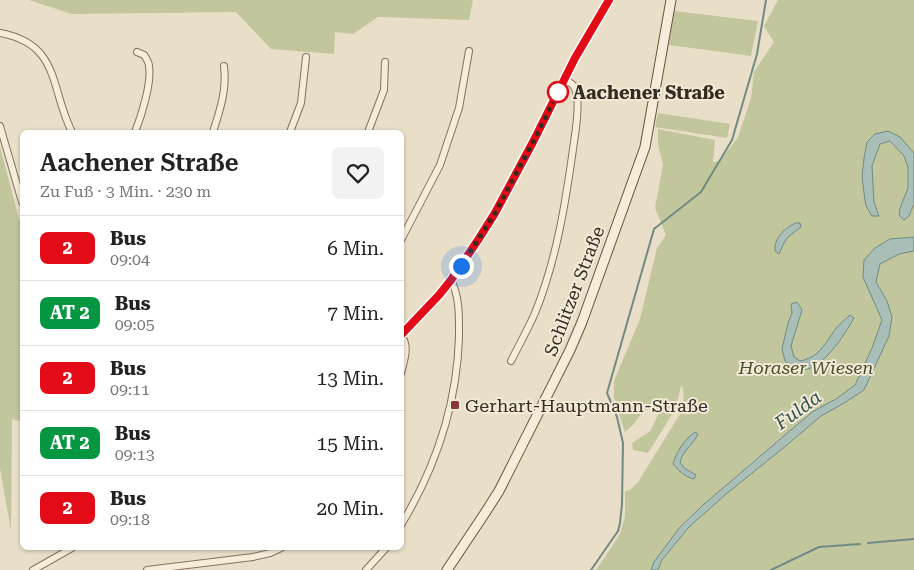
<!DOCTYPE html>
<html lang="de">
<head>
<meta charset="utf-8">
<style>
	body { margin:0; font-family:"Roboto Serif",serif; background:#f2f2f2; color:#222; height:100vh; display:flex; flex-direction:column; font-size:19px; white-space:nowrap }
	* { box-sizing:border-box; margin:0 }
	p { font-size:16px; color:#767676 }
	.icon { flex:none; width:28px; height:28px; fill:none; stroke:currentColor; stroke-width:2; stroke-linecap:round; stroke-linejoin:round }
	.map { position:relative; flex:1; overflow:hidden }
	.details { position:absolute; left:20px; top:130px; width:384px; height:420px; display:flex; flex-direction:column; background:#fff; border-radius:8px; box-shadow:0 1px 4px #0004 }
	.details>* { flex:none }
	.badge { padding:0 10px; border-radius:8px; font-size:18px; line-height:32px }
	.you { position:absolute; width:25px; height:25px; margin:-12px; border:4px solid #fff; border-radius:50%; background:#1a73e8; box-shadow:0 0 0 8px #1a73e833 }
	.map>.badge { position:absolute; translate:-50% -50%; box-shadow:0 0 0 2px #fff }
	.round { display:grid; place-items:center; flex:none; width:52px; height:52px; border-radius:8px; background:#f2f2f2 }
	.head { display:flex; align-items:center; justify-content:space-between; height:85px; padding:0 20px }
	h1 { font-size:24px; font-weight:600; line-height:38px }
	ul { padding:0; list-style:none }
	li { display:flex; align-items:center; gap:15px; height:65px; padding:0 20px; border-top:1px solid #e0e0e0 }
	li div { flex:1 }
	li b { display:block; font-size:19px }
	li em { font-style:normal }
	li .badge { min-width:55px; font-weight:700; text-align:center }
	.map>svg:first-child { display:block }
</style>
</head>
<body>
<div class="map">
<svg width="914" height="570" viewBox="0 0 914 570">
	<rect width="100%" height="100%" fill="#e9dfc8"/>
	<!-- green -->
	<g fill="#c2c69d">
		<polygon points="29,0 473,0 469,20 378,17 353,34 335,32 334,54 271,49 236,12 72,14"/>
		<path d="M778,0H914V570H596L620,534L625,516V492L631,489L638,482L680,414C684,404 685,395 682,385L681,386L676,408L648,453L633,450L632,443L650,431L659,413L656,410H644L634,424L625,432L614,398V381L640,319L657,248L666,235L655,208L663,165L658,144V129L715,140L713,162L720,161L738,137L751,98L754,72L774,42L764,26Z"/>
		<polygon points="674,11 758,21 751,56 669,45"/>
		<polygon points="658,113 730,124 727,138 655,127"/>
		<polygon points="0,147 22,230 22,422 12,419 11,531 0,468"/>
	</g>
	<!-- water -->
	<g fill="#a8beb7" stroke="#708b84">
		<polygon points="888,131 900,137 914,153 914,204 909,216 904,220 899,215 900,208 908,188 908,167 904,156 890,141 880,144 872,166 874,202 879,216 872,216 866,206 864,193 862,176 864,158 867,142 875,134"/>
		<path d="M796,223H800L801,227L788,237L784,243L779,254L775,251C774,238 784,228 796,223Z"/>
		<polygon points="914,237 914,251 899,254 880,264 876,282 887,301 892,317 889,336 864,390 846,402 821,416 787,445 725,495 688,528 662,560 658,570 651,570 654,562 680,527 703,505 812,412 836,399 855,385 872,348 882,320 863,277 864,260 875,248 890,239"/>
		<path d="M797,302L802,310L791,346L794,357L800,361C821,357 826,341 838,326C842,322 846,319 850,315L854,318C845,334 826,364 808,369C804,370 799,370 796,370L785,361L782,349L788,323L792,313L791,304Z"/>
		<path d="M695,432L698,434C694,444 683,450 680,462L684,468L696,475L694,479C685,477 679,471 673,464C676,452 685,439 695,432Z"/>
	</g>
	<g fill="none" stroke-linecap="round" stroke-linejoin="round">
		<!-- stream -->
		<g stroke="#708b84" stroke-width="2">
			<polyline points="868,543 914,539"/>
			<polyline points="591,570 618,531 620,523 622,504 623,443 617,417 607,393 654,229 701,192 732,140 757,54 766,0"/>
			<polyline points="771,570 819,547 860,544"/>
		</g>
		<defs>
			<g id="street">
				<path d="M0,33C61,44 50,90 72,132"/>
				<polyline points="0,126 22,202"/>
				<path d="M135,132C141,117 152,83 149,66C149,62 146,58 144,55L137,52"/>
				<path d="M213,132C220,110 227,90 224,66"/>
				<polyline points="290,132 301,103 306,57"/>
				<polyline points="368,132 384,90 385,62"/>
				<polyline points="401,240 440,165 459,108 469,51"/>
				<path d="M401,335C418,318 435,301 450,282C497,221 530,148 563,79C577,52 593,26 609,0"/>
				<path d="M401,335C410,347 404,360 401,373"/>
				<path d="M511,361C519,345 528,329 535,313C557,259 566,200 574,142C576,129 580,104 576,92C575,85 570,82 564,79"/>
				<path d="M401,525C436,467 457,404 459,337C459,317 460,298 451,280"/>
				<polyline points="33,570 72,548"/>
				<polyline points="147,570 253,557 270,553 281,548"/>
				<polyline points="366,570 386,548"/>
			</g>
			<polyline id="secondary" points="447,570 485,513 499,491 570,350 582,322 645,147 671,0"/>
		</defs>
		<!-- street casing -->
		<use href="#street" stroke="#83725f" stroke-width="8"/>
		<!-- secondary casing -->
		<use href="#secondary" stroke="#655342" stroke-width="11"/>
		<!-- street -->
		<use href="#street" stroke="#f5edda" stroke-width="6"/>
		<!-- secondary -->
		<use href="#secondary" stroke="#f5edda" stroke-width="9"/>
	</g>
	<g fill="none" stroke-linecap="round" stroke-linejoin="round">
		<defs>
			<polyline id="line" points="401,335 439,295 451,280 478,240 495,213 533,142 575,58 609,0"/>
		</defs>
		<!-- line casing -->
		<use href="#line" stroke="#fff" stroke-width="11"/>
		<!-- line -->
		<use href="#line" stroke="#e30b17" stroke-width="8"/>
		<!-- walk -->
		<polyline stroke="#352b21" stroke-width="5" stroke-dasharray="0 9" points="461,266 495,213 533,142 558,92"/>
	</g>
	<!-- markers -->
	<circle fill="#fff" stroke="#e30b17" stroke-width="2.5" cx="558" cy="92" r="10"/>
	<rect fill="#8b3637" stroke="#f2ead7" stroke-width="2" x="450" y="400" width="10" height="10" rx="2.5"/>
	<g text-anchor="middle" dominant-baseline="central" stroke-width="4" stroke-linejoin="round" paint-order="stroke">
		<!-- stop labels -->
		<g font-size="18" font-weight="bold" fill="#352b21" stroke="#f2ead7" text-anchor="start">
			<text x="573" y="92">Aachener Straße</text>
		</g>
		<!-- street labels -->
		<g font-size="18" fill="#352b21" stroke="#f2ead7">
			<text transform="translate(574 291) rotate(-69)">Schlitzer Straße</text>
		</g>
		<!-- park labels -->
		<g font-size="18" font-style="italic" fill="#464f2a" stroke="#f2ead7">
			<text x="806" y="367">Horaser Wiesen</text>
		</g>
		<!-- poi labels -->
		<g font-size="18" fill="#352b21" stroke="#f2ead7" text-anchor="start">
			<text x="465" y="405">Gerhart-Hauptmann-Straße</text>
		</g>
		<!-- water labels -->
		<g font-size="19" font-style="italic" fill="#325351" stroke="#f2ead7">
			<text transform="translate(798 410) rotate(-36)">Fulda</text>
		</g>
	</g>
</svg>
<div class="you" style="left:461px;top:266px"></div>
<section class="details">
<div class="head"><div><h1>Aachener Straße</h1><p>Zu Fuß · 3 Min. · 230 m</p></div><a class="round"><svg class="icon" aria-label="heart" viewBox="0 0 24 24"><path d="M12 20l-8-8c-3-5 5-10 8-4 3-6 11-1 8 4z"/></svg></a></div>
<ul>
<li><span class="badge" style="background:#e30b17;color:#fff">2</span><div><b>Bus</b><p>09:04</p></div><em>6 Min.</em></li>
<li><span class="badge" style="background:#059641;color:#fff">AT 2</span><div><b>Bus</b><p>09:05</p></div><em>7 Min.</em></li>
<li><span class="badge" style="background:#e30b17;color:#fff">2</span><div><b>Bus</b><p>09:11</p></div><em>13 Min.</em></li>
<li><span class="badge" style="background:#059641;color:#fff">AT 2</span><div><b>Bus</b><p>09:13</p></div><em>15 Min.</em></li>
<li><span class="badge" style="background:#e30b17;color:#fff">2</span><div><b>Bus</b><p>09:18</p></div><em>20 Min.</em></li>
</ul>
</section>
</div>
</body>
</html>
